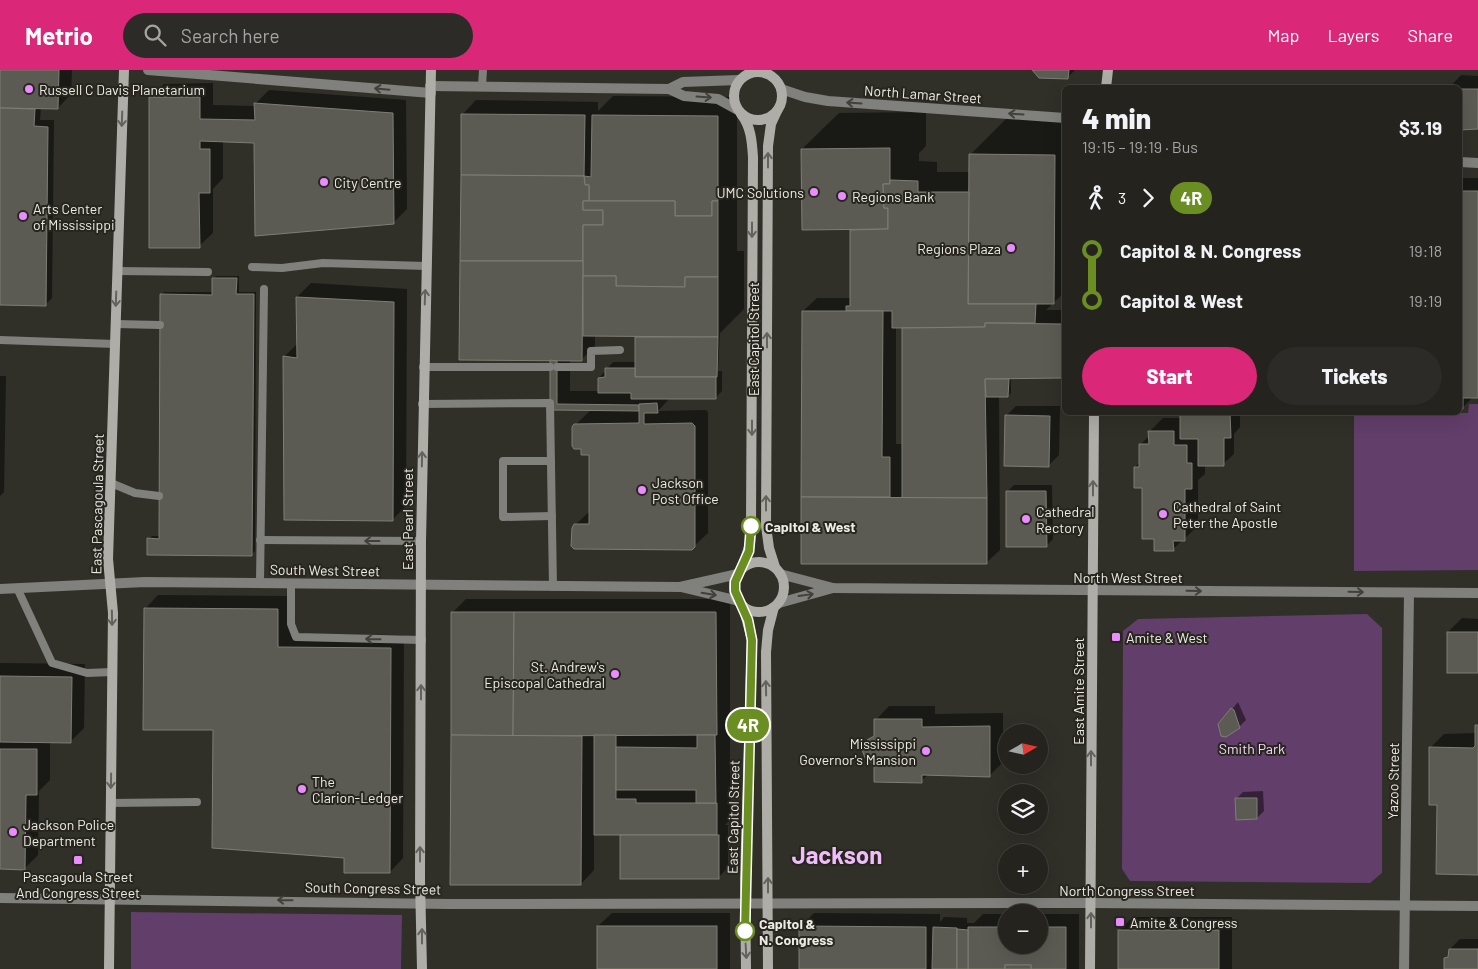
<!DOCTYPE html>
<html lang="en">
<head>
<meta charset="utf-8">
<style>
	body { margin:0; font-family:Barlow,sans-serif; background:#2c2b27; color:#f1f3f6; height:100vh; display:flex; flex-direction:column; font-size:19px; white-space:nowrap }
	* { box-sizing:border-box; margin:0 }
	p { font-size:16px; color:#a3a4a4 }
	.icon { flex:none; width:28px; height:28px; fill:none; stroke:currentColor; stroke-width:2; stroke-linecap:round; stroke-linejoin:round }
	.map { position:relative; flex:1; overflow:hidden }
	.panel { position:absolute; left:1062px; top:15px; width:400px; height:330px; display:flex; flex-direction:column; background:#24231e; border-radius:8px; box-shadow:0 5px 20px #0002,0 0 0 1px #41403c }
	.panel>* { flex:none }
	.badge { padding:0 10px; border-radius:16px; font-size:18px; line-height:32px }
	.needle { width:32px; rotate:81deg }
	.buttons { position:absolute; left:998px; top:654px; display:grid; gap:10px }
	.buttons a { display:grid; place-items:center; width:50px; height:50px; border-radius:50%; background:#24231e; box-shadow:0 5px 20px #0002,0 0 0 1px #41403c; font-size:25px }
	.map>.badge { position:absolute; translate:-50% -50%; box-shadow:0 0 0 2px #fff }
	.legs { display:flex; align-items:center; gap:8px; height:55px; padding:0 20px; font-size:16px }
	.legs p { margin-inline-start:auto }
	.summary { display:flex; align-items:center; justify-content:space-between; height:85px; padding:0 20px }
	h1 { font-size:28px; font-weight:800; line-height:38px }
	.cta { display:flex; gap:10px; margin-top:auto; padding:10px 20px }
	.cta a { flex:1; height:58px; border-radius:30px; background:#db2777; color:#fff; font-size:20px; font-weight:800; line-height:58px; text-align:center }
	.cta a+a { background:#2c2b27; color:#f1f3f6 }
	ul { padding:0 20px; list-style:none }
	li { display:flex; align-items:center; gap:18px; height:50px; font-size:19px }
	li i { display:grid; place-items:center; width:8px; height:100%; margin:0 6px; background:currentColor }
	li i::after { content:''; width:12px; height:12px; margin:-6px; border:4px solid; border-radius:50%; background:#24231e }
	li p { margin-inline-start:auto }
	li:first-child i { background:linear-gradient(#0000 50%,currentColor 0) }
	li:last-child i { background:linear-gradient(currentColor 50%,#0000 0) }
	header { display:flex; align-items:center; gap:30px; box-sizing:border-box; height:70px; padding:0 25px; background:#db2777; color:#fff }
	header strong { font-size:24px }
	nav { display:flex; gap:28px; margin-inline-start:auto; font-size:18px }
	.search { width:350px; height:45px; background:#2c2b27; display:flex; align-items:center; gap:12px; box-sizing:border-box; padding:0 18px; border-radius:28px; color:#a3a4a4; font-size:19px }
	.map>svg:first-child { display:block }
</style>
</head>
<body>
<header>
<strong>Metrio</strong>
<div class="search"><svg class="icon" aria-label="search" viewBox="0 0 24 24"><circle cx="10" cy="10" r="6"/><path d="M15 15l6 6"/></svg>Search here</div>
<nav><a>Map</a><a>Layers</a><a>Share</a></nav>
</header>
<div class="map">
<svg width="1478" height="899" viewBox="0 0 1478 899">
	<rect width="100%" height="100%" fill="#302f28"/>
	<!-- green -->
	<g fill="#623e6a">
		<polygon points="1469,334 1478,334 1478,500 1354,501 1354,343 1468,343"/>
		<polygon points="1367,544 1382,558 1382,803 1370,813 1130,811 1122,799 1123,561 1138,549"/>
		<polygon points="131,842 402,845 401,899 131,899"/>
	</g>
	<!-- shadow -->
	<g fill="#0007" fill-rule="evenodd">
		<polygon points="0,0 72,0 71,24 58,38 41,37 40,50 54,50 52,228 45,235 0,234"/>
		<polygon points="1034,0 1075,0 1067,8"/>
		<polygon points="1461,5 1478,6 1478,58 1460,58 1460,18 1449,18"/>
		<polygon points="213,13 213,35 256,36 256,33 269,20 406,30 407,139 393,153 255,72 223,71 223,108 213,119 213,163 199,176 150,27 164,14"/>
		<path d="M613,26L737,27V181H744V239L720,263L718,301H722V321L715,328H670L658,341L706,340L708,342V463L691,479L575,455L590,441V384L582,377L573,357L591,340L551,339L552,289L463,44L476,30L598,32V41ZM595,265H638L636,267V292H613L599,308V321H570V289H582L595,276Z"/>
		<path d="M926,42V76L919,83V91L937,92V102H970V85L1008,47H1065V222L1046,240H1065V305L1063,307H1011V323L1008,326H999L1000,480L986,493H802L803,241L817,228H851V159L802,79L839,43ZM896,257H906L904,259L903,374H896Z"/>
		<polygon points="1460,108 1478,108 1478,327 1474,326 1460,340"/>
		<polygon points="216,206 239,206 239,222 256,222 255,481 252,484 149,469 152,466 160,466 161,225 164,222 213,222 213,209"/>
		<polygon points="311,213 407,219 406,436 393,449 284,287 298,273 297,227"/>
		<polygon points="0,306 6,306 4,422 0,426"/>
		<polygon points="1016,336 1060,336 1059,385 1049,395 1006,346"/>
		<polygon points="1182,342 1240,342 1240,357 1234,364 1234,384 1223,394 1205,394 1205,404 1198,410 1198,456 1173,479 1156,468 1143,417 1135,397 1140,392 1140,375 1150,365 1150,361 1163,348 1181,348"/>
		<polygon points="1014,415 1052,415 1053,469 1046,476 1007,422"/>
		<polygon points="158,525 291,526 291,564 404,565 403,788 390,802 345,787 145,539"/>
		<polygon points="466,529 730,529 730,750 725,755 728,755 728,797 718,808 621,764 594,764 594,800 581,814 452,543"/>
		<polygon points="1462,548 1478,549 1478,602 1448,562"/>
		<polygon points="0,593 85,594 84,658 70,672 50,672 50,710 39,721 38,785 25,798 0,798"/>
		<polygon points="1238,632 1246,650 1239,657 1220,654"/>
		<polygon points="889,636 935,636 935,644 1003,643 1003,692 990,705 929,704 921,711 875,693 868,671 876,663 876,650"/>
		<polygon points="1478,654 1478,804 1438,734 1430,678 1444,664 1476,663"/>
		<polygon points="1263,721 1264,741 1257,748 1237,728 1243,722"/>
		<polygon points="612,843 730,843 730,899 598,899 598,856"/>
		<polygon points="814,843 940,844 940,852 944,847 967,848 967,853 974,853 983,844 1006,844 1006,875 1039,875 1039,844 1079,844 1079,899 800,899 800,857"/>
		<polygon points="1133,847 1232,847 1232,899 1119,899 1119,860"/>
		<polygon points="1460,869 1478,869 1478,899 1445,899 1446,888 1450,884 1450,879"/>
	</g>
	<!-- building -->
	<g fill="#5c5b53" stroke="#7f7e75">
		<polygon points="0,0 59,0 58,39 0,38"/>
		<polygon points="1032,0 1069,0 1068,9 1039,8"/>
		<polygon points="1460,19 1478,19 1478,59 1460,60"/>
		<polygon points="149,27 200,27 200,49 255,50 254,33 393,43 394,154 255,166 254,73 200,71 200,79 210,79 210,123 199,123 200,178 149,178"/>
		<polygon points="0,38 35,39 34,56 48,57 46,236 0,235"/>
		<polygon points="461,44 585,45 584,106 461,105"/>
		<polygon points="592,45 718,46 718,131 712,131 712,146 675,146 675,131 589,131 589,115 585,115 584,106 591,107"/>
		<polygon points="890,78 890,114 883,114 884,138 888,138 888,159 802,160 801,79"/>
		<polygon points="969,84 1055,85 1054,234 968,234"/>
		<polygon points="461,105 584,106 585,115 589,115 589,131 583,131 583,140 603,140 603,155 583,155 583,191 460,191"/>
		<polygon points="890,110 918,111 918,122 969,122 968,234 1036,234 1035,253 985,253 985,257 892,258 892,241 846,241 846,236 850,236 850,160 888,159 888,138 884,138 883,114 890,114"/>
		<polygon points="1460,121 1478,121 1478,328 1463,328 1463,339 1460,342"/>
		<polygon points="583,131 675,131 675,146 712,146 712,131 718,131 718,207 685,207 685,217 616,216 616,206 583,206 583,155 603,155 603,140 583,140"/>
		<polygon points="460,191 583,191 582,291 459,290"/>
		<polygon points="583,206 616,206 616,216 685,217 685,207 718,207 718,267 583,266"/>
		<polygon points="212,208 237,208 236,224 254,224 252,486 147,485 147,468 159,469 160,224 212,225"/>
		<polygon points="296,227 394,232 393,451 284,450 283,286 297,288"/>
		<polygon points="802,241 883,241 882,387 890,387 890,427 801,427"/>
		<polygon points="985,253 1063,254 1063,308 985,309 987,428 902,428 902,258 985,257"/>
		<polygon points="635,267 718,267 717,307 635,307"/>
		<polygon points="550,290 557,291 557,334 639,335 639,341 550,340"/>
		<polygon points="605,298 635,298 635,307 716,307 716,329 631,329 631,323 598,323 598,308 605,307"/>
		<polygon points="985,309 1009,309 1008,327 986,327"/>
		<polygon points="657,333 658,343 644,343 644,354 692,353 695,356 695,477 692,480 574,479 571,476 572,458 574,454 589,454 589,385 581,385 581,379 574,379 572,376 572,357 574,354 639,353 639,334"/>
		<polygon points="1230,342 1231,368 1224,368 1224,396 1198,396 1198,369 1180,369 1180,343"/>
		<polygon points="1005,345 1050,346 1049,397 1004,396"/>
		<polygon points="1148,361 1174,361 1174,375 1187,375 1187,393 1192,393 1192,419 1185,419 1185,471 1173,471 1174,481 1154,481 1154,469 1142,469 1142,418 1134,418 1134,397 1139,397 1139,374 1149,374"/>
		<polygon points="1006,421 1046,421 1047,477 1006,477"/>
		<polygon points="801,427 987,428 987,494 801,494"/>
		<polygon points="144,538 278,539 278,577 391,578 390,803 344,803 344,788 212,778 213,660 143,660"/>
		<polygon points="451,542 514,542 513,666 451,665"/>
		<polygon points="514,542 716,542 717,665 513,666"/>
		<rect x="1447" y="562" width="31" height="41"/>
		<polygon points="0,606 72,607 71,673 0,672"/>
		<polygon points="1231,638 1234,640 1240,658 1226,667 1221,666 1218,654"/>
		<polygon points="874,649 922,649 922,657 990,656 990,707 922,705 922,713 874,712 874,694 866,690 862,680 867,670 874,666"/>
		<polygon points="1475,655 1478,655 1478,805 1436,804 1437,735 1429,735 1429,677 1473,678 1475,676"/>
		<polygon points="451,665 582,666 581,815 450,815"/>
		<polygon points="594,665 616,665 616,729 636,729 636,733 717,733 717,765 594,765"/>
		<polygon points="697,665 715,665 716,733 696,733 696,720 616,720 616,677 697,678"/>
		<polygon points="0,679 37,679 37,725 26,725 25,800 0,799"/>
		<polygon points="1235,728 1257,728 1257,749 1236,750"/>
		<rect x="620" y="765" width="99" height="44"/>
		<rect x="597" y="856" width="120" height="43"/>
		<polygon points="799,856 926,857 926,899 799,899"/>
		<polygon points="933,857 957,858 957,899 932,899"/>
		<polygon points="968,857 1006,857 1006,875 1039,875 1039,857 1066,857 1066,899 1031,899 1031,895 1005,895 1005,899 968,899"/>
		<polygon points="957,859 968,860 968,899 957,899"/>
		<rect x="1118" y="860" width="101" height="39"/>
		<polygon points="1449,879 1478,879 1478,899 1444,899 1444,888 1448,887"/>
		<rect x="1005" y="895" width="26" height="4"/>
	</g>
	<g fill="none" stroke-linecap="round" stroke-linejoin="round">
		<!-- service -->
		<g stroke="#80807c" stroke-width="8">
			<polyline points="482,16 483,0"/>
			<polyline points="252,197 282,198 323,193 426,196"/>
			<polyline points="117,201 208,202"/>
			<polyline points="116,254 160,255"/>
			<polyline points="0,270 115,274"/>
			<polyline points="423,297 550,297"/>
			<polyline points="557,297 591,297 591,281 620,280"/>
			<polyline points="422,334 550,333 553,517"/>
			<polyline points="551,391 503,391 503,447 552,446"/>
			<polyline points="111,413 135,423 159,426"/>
			<polyline points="260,470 421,471"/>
			<polyline points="260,513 264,219"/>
			<polyline points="291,514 291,554 296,567 422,570"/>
			<polyline points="18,520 52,593 87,603 112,602"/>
			<polyline points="110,733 197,732"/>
		</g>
		<!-- minor -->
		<g stroke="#80807c" stroke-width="10">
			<polyline points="0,828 449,834 1091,833 1478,836"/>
			<polyline points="1404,899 1409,523"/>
		</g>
		<!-- tertiary -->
		<g stroke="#80807c" stroke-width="10">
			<polyline points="148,0 431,23"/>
			<polyline points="430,16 669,19 684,26 718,29 738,40"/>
			<polyline points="669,19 683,12 739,10"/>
			<polyline points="781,19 805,27 828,31 1065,48"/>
			<polyline points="1460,92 1478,93"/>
			<polyline points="780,504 833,518 1478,523"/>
			<polyline points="681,517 739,531"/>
			<polyline points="0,519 145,512 680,517 738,504"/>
			<polyline points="779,533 833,518"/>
		</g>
		<!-- secondary -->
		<g stroke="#aeada7" stroke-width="10">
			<circle cx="758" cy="26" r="24"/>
			<polyline points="1106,18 1108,0"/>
			<path d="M741,44C751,56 752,72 753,87L751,455L750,474L742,498"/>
			<circle cx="759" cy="517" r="25"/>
			<polyline points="775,497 769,478 766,456 768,76 771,54 777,41"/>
			<polyline points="743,536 752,570 745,809 746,899"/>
			<polyline points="109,899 113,543 108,489 124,0"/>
			<polyline points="422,899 420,810 421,471 431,0"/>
			<polyline points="768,899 766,582 768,560 774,537"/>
			<polyline points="1090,899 1094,342"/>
		</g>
	</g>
	<!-- one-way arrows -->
	<defs><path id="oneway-shaft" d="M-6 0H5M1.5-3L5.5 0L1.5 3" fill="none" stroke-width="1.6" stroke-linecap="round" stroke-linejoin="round" transform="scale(1.25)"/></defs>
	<g stroke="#42403a">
		<use href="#oneway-shaft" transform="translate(382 19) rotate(-175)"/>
		<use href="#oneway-shaft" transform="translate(704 27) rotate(4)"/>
		<use href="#oneway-shaft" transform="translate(854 33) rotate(-176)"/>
		<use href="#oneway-shaft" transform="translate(1016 44) rotate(-176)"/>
		<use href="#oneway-shaft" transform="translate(372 471) rotate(-180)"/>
		<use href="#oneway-shaft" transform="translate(1194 521) rotate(1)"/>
		<use href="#oneway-shaft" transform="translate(1356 522) rotate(1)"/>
		<use href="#oneway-shaft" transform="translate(709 524) rotate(9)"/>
		<use href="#oneway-shaft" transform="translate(806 525) rotate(-8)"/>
		<use href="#oneway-shaft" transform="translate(373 569) rotate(-179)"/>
		<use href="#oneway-shaft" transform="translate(285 830) rotate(-179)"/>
	</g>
	<g stroke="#64625c">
		<use href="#oneway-shaft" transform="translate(122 49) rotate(92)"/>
		<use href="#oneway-shaft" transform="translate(768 90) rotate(-90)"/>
		<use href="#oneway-shaft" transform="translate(752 160) rotate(90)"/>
		<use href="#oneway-shaft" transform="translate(425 227) rotate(-88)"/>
		<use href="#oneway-shaft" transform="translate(116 229) rotate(92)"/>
		<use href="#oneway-shaft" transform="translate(767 270) rotate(-90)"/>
		<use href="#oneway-shaft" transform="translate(752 358) rotate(90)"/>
		<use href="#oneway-shaft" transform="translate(422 389) rotate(-89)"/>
		<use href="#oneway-shaft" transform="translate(1093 418) rotate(-90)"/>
		<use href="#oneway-shaft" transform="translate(766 433) rotate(-90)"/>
		<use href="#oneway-shaft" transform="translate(112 548) rotate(89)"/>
		<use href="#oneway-shaft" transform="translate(766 618) rotate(-91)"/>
		<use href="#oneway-shaft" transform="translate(421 622) rotate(-90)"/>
		<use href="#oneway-shaft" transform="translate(1091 688) rotate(-90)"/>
		<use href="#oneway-shaft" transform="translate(111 711) rotate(91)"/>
		<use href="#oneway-shaft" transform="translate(420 784) rotate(-90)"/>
		<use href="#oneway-shaft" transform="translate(768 815) rotate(-90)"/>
		<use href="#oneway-shaft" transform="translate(1091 850) rotate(-90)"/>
		<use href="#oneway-shaft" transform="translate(422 866) rotate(-90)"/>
		<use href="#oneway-shaft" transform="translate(746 881) rotate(87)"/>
	</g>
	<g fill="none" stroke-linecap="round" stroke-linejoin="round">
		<defs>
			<polyline id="line-1" points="745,861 752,570 748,550 735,521 735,512 749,481 751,456"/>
		</defs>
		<!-- line-1 casing -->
		<use href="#line-1" stroke="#fff" stroke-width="11"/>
		<!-- line-1 -->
		<use href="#line-1" stroke="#6b8e23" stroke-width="8"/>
	</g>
	<!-- markers -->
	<g fill="#e98dfe" stroke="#27251e" stroke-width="2">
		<circle cx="29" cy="19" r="5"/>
		<circle cx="324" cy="112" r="5"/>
		<circle cx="814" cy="122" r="5"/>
		<circle cx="842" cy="126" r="5"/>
		<circle cx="23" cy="146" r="5"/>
		<circle cx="1011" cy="178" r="5"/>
		<circle cx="642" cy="420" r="5"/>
		<circle cx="1163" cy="444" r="5"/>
		<circle cx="1026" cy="449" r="5"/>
		<rect x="1111" y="562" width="10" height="10" rx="2.5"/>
		<circle cx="615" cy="604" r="5"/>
		<circle cx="926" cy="681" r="5"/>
		<circle cx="302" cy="719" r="5"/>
		<circle cx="13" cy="762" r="5"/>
		<rect x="73" y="785" width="10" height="10" rx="2.5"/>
		<rect x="1115" y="847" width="10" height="10" rx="2.5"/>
	</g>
	<g fill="#fff" stroke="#6b8e23" stroke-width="2.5">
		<circle cx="751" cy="456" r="9"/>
		<circle cx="745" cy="861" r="9"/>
	</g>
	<g text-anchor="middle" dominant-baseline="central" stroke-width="4" stroke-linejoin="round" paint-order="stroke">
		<!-- poi labels -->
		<g font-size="14" fill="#ecebe6" stroke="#27251e" text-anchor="start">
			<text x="39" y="19">Russell C Davis Planetarium</text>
			<text x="334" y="112">City Centre</text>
			<text x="804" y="122" text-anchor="end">UMC Solutions</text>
			<text x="852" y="126">Regions Bank</text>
			<text x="33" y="138">Arts Center<tspan x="33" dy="16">of Mississippi</tspan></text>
			<text x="1001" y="178" text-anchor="end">Regions Plaza</text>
			<text x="652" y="412">Jackson<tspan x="652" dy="16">Post Office</tspan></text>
			<text x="1173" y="436">Cathedral of Saint<tspan x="1173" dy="16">Peter the Apostle</tspan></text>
			<text x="1036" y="441">Cathedral<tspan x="1036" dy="16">Rectory</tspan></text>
			<text x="1126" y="567">Amite &amp; West</text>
			<text x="605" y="596" text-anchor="end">St. Andrew's<tspan x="605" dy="16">Episcopal Cathedral</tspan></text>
			<text x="916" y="673" text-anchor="end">Mississippi<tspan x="916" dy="16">Governor's Mansion</tspan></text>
			<text x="312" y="711">The<tspan x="312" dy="16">Clarion-Ledger</tspan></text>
			<text x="23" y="754">Jackson Police<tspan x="23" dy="16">Department</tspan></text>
			<text x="78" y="806" text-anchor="middle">Pascagoula Street<tspan x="78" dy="16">And Congress Street</tspan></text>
			<text x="1130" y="852">Amite &amp; Congress</text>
		</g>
		<!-- street labels -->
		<g font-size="14" fill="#ecebe6" stroke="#27251e">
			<text transform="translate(923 24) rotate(4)">North Lamar Street</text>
			<text transform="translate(753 269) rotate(-90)">East Capitol Street</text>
			<text transform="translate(97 434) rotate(-89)">East Pascagoula Street</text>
			<text transform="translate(407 449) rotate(-90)">East Pearl Street</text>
			<text transform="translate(325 500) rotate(1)">South West Street</text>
			<text x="1128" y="507">North West Street</text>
			<text transform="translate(1078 621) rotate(-90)">East Amite Street</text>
			<text transform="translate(1393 711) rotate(-89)">Yazoo Street</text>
			<text transform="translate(733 747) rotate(-89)">East Capitol Street</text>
			<text transform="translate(373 818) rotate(1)">South Congress Street</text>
			<text x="1127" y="820">North Congress Street</text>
		</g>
		<!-- stop labels -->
		<g font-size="14" font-weight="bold" fill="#ecebe6" stroke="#27251e" text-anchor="start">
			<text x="765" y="456">Capitol &amp; West</text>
			<text x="759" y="853">Capitol &amp;<tspan x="759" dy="16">N. Congress</tspan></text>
		</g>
		<!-- park labels -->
		<g font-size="14" fill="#f4dafa" stroke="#27251e">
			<text x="1252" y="678">Smith Park</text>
		</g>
		<!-- town labels -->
		<g font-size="24" font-weight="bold" fill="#f0bdfb" stroke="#27251e">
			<text x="837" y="784">Jackson</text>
		</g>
	</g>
</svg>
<div class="buttons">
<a><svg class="needle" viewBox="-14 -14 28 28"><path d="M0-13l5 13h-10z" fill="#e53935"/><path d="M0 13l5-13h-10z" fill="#a3a4a4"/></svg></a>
<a><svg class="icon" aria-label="layers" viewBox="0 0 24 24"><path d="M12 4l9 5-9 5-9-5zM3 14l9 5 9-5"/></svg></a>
<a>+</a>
<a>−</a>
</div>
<b class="badge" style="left:748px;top:655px;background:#6b8e23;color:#fff">4R</b>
<section class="panel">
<div class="summary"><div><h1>4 min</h1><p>19:15 – 19:19 · Bus</p></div><b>$3.19</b></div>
<div class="legs"><svg class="icon" aria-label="walk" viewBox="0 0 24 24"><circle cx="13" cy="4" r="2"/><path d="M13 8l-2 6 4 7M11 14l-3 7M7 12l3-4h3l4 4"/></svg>3<svg class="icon" aria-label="forward" viewBox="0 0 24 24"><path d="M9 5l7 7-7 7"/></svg><b class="badge" style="background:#6b8e23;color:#fff">4R</b></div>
<ul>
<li><i style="color:#6b8e23"></i><b>Capitol &amp; N. Congress</b><p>19:18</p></li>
<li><i style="color:#6b8e23"></i><b>Capitol &amp; West</b><p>19:19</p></li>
</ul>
<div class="cta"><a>Start</a><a>Tickets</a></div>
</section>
</div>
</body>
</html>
